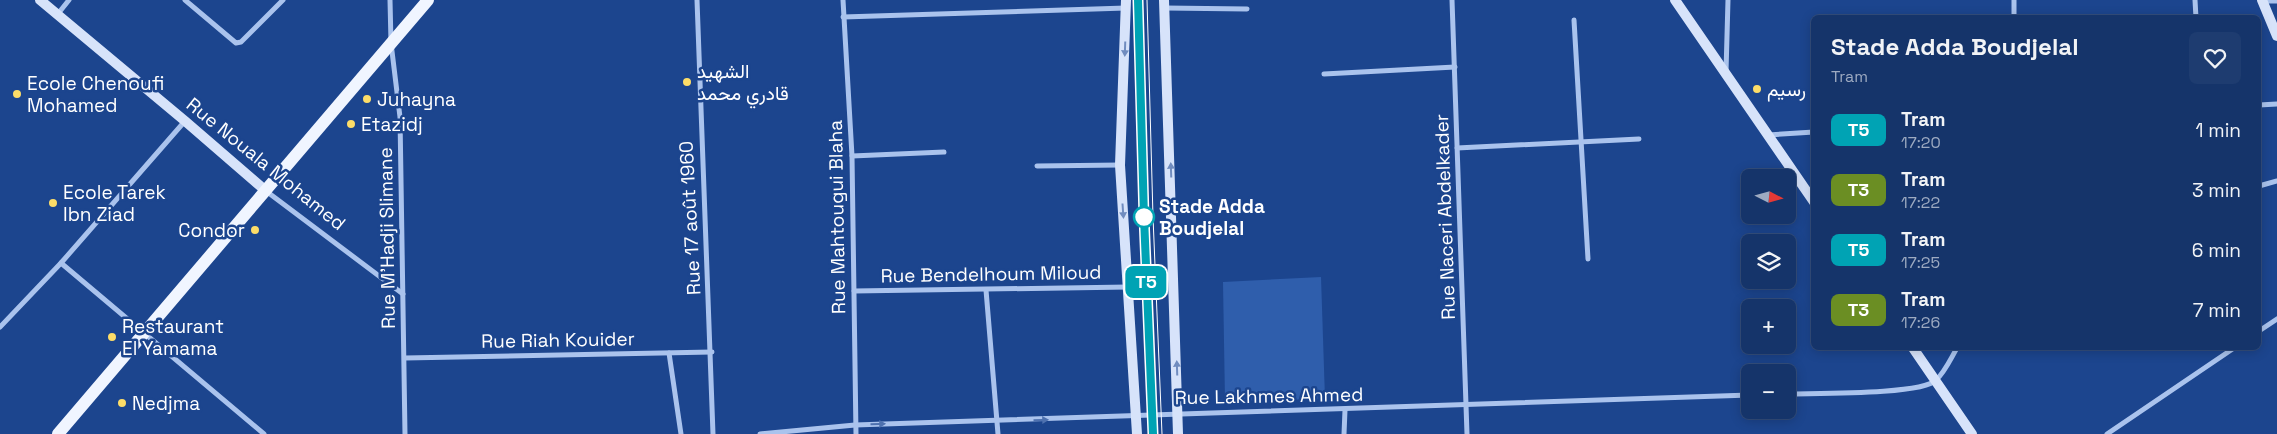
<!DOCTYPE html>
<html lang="en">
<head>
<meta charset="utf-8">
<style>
	body { margin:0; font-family:"Space Grotesk",Vazirmatn,sans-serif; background:#1e3c70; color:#f1f3f6; height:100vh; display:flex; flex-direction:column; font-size:19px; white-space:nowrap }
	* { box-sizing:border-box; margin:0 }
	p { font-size:16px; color:#9daac1 }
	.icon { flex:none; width:28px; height:28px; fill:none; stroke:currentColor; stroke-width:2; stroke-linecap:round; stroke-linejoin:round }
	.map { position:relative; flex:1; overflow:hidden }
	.sheet { position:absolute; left:1811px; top:15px; width:450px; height:335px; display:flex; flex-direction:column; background:#15346a; border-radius:8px; box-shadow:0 2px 12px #0003,0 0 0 1px #344f7e }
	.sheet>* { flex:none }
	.badge { padding:0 10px; border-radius:8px; font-size:18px; line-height:32px }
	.needle { width:32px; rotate:96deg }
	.fabs { position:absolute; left:1741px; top:169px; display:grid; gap:10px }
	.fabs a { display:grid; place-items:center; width:55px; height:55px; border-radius:8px; background:#15346a; box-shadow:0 2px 12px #0003,0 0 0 1px #344f7e; font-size:25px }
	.map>.badge { position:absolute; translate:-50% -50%; box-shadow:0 0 0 2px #fff }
	.round { display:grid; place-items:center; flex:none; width:52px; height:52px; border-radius:8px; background:#1e3c70 }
	.head { display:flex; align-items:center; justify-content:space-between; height:85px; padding:0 20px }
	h1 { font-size:24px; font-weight:700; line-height:38px }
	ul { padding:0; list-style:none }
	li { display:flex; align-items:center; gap:15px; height:60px; padding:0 20px }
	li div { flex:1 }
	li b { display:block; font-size:19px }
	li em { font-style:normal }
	li .badge { min-width:55px; font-weight:700; text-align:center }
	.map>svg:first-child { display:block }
</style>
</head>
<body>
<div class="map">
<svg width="2277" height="434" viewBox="0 0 2277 434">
	<rect width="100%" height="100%" fill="#1c458e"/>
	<!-- green -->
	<polygon fill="#2f5eac" points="1321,277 1325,399 1225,401 1223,282"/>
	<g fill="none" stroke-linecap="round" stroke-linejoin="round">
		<!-- street -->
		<g stroke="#aac3ed" stroke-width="5">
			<polyline points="185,0 236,43 241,42 283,0"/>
			<polyline points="390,0 391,43 400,117 405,434"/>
			<polyline points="697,0 713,434"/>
			<polyline points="843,0 852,156 856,434"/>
			<polyline points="1452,0 1467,434"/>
			<polyline points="2014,0 2014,18"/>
			<polyline points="2195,0 2196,18"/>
			<polyline points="2263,1 2277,1"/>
			<polyline points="1165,8 1247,9"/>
			<polyline points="57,15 69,0"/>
			<polyline points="843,17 1126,8"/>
			<polyline points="1574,20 1588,259"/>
			<polyline points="1726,72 1728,0"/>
			<polyline points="1324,74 1455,67"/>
			<polyline points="2259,105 2277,104"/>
			<polyline points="1768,135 1814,132"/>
			<polyline points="1457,148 1639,139"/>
			<polyline points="852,156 944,152"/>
			<polyline points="1037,166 1120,165"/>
			<polyline points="2259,186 2277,181"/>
			<polyline points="266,191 403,294"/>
			<polyline points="61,263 264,434"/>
			<polyline points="986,290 998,434"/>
			<polyline points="854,291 1128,287"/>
			<polyline points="0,327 61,263 185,121"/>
			<polyline points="2259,331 2277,319"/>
			<polyline points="669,353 681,434"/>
			<polyline points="405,358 712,352"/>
			<path d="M1788,394C1812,393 1923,395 1936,380C1945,372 1951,358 1957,348"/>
			<polyline points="760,434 855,425 1750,395"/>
			<polyline points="1344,434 1345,410"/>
			<polyline points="2107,434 2234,348"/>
		</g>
		<!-- secondary -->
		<g stroke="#d7e3fa" stroke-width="10">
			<polyline points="40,0 185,121 266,191"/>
			<polyline points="1126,0 1120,165 1137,434"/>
			<polyline points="1164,0 1178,434"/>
			<polyline points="1675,0 1814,202"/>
			<polyline points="2262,0 2277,36"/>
			<polyline points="1913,348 1972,434"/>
		</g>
		<!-- primary -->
		<polyline stroke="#f0f5ff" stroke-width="12" points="58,434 428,0"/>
		<!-- tram -->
		<g stroke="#fff" stroke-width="1">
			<polyline points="1138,0 1144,217 1153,434"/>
			<polyline points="1147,0 1153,217 1162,434"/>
		</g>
	</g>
	<!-- one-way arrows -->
	<defs><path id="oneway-solid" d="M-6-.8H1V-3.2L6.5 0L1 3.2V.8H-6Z" transform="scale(1.25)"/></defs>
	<g fill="#708cbf">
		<use href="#oneway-solid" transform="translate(1125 49) rotate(92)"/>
		<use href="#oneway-solid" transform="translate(1171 170) rotate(-92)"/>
		<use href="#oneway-solid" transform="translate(1123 211) rotate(86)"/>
		<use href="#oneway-solid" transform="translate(1177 368) rotate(-92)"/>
	</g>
	<g fill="#4e71af">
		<use href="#oneway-solid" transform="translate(1041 420) rotate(-2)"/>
		<use href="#oneway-solid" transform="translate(878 424) rotate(-1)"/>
	</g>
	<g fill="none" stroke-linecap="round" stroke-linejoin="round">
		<defs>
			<polyline id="line" points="1138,0 1144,217 1153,434"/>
		</defs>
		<!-- line casing -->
		<use href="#line" stroke="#fff" stroke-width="11"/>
		<!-- line -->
		<use href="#line" stroke="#00a3b4" stroke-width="8"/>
	</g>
	<!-- markers -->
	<g fill="#fddd68" stroke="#1c458e" stroke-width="2">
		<circle cx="687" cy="82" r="5"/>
		<circle cx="1757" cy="89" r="5"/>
		<circle cx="17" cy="94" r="5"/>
		<circle cx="367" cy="99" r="5"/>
		<circle cx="351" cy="124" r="5"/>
		<circle cx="53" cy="203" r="5"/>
		<circle cx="255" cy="230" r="5"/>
		<circle cx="112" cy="337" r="5"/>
		<circle cx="122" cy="403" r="5"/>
	</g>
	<circle fill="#fff" stroke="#00a3b4" stroke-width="2.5" cx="1144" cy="217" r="10"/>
	<g text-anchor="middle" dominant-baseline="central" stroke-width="5" stroke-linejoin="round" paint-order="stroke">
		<!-- poi labels -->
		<g font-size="19" fill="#fff" stroke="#1c458e" text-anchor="start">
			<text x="697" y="71">الشهيد<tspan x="697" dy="22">قادري محمد</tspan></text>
			<text x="27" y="83">Ecole Chenoufi<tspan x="27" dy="22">Mohamed</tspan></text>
			<text x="1767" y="89">رسيم</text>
			<text x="377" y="99">Juhayna</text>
			<text x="361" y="124">Etazidj</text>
			<text x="63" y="192">Ecole Tarek<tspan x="63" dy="22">Ibn Ziad</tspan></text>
			<text x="245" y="230" text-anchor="end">Condor</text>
			<text x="122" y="326">Restaurant<tspan x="122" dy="22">El Yamama</tspan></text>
			<text x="132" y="403">Nedjma</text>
		</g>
		<!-- street labels -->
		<g font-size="19" fill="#fff" stroke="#1c458e">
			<text transform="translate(266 164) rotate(39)">Rue Nouala Mohamed</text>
			<text transform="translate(837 217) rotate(-91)">Rue Mahtougui Blaha</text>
			<text transform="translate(1445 217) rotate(-92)">Rue Naceri Abdelkader</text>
			<text transform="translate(690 218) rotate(-93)">Rue 17 août 1960</text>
			<text transform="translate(387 238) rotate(-91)">Rue M'Hadji Slimane</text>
			<text transform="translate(991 274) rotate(-1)">Rue Bendelhoum Miloud</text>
			<text transform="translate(558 340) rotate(-1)">Rue Riah Kouider</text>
			<text transform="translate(1269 396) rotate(-1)">Rue Lakhmes Ahmed</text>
		</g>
		<!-- stop labels -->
		<g font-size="19" font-weight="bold" fill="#fff" stroke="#1c458e" text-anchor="start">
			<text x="1159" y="206">Stade Adda<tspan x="1159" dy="22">Boudjelal</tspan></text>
		</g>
	</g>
</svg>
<div class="fabs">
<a><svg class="needle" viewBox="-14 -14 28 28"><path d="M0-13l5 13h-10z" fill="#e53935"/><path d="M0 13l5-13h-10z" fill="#9daac1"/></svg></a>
<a><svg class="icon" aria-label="layers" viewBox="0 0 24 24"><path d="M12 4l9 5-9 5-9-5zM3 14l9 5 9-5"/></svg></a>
<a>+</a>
<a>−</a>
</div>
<b class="badge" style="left:1146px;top:282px;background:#00a3b4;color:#fff">T5</b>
<section class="sheet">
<div class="head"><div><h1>Stade Adda Boudjelal</h1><p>Tram</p></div><a class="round"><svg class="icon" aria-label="heart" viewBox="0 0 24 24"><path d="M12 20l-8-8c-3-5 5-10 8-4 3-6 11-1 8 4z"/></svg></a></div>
<ul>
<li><span class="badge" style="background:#00a3b4;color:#fff">T5</span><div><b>Tram</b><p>17:20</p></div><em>1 min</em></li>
<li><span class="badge" style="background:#6b8e23;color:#fff">T3</span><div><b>Tram</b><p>17:22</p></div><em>3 min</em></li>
<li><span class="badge" style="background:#00a3b4;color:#fff">T5</span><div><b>Tram</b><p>17:25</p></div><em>6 min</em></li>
<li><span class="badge" style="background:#6b8e23;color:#fff">T3</span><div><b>Tram</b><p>17:26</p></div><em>7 min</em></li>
</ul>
</section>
</div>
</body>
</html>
